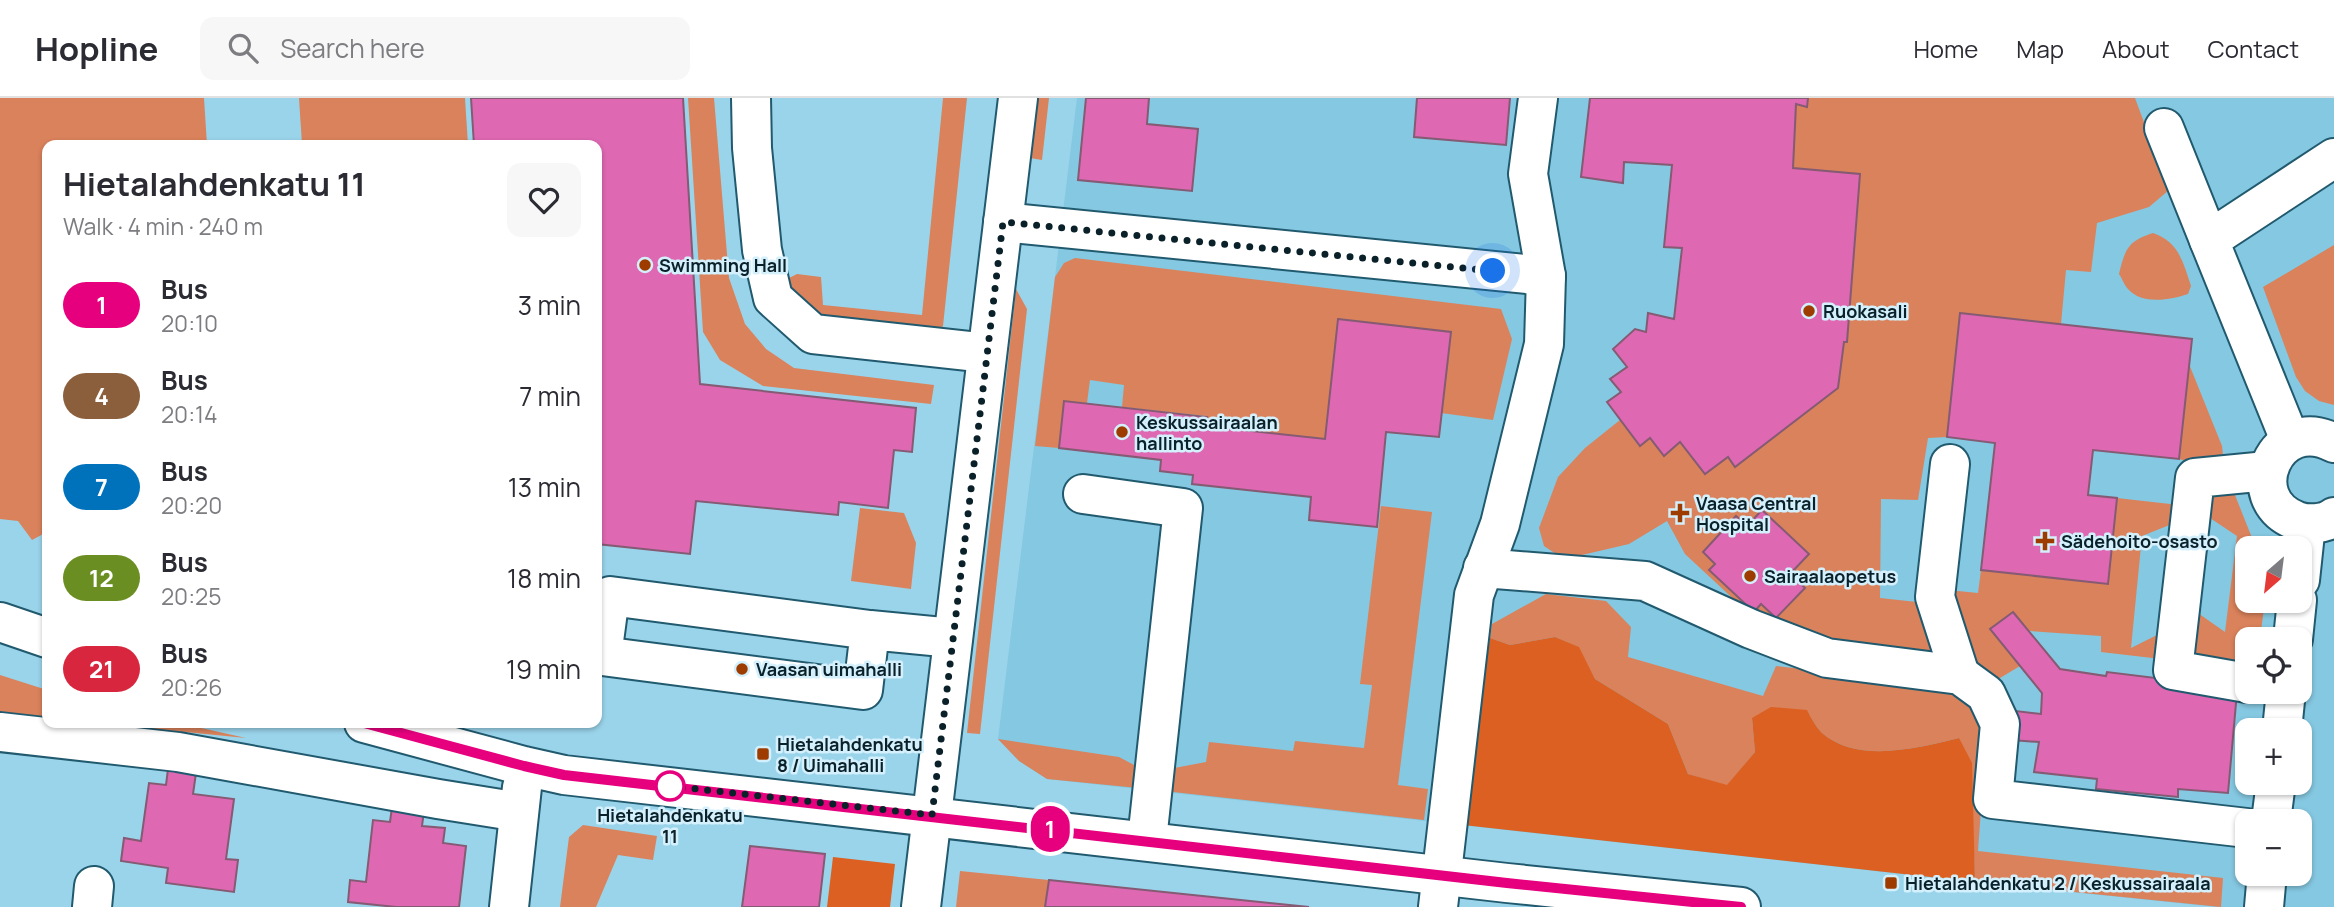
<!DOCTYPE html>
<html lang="en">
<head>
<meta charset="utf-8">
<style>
	body { margin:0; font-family:Manrope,sans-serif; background:#f7f7f7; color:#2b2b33; height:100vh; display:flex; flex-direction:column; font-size:26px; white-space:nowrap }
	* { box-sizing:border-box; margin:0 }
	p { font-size:23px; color:#7c7c81 }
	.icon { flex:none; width:38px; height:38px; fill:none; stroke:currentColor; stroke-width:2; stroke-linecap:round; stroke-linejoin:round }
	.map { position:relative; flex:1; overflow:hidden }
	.panel { position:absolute; left:42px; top:42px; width:560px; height:588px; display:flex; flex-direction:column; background:#fff; border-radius:14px; box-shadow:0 2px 5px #0004 }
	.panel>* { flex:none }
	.badge { padding:0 14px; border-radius:23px; font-size:24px; line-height:46px }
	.needle { width:46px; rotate:208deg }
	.buttons { position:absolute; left:2235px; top:438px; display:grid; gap:14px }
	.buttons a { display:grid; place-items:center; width:77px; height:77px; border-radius:14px; background:#fff; box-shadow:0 2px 5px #0004; font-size:35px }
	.you { position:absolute; width:35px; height:35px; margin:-18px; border:5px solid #fff; border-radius:50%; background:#1a73e8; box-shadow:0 0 0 10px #1a73e833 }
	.map>.badge { position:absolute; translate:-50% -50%; box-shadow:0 0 0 4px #fff }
	.round { display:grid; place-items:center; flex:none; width:74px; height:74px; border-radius:14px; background:#f7f7f7 }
	.headline { display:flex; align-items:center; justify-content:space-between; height:119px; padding:0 21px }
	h1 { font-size:33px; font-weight:700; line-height:52px }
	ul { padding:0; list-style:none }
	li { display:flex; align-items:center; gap:21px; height:91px; padding:0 21px }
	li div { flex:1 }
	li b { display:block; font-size:26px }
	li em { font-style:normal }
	li .badge { min-width:77px; font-weight:700; text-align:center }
	header { display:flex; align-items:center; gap:42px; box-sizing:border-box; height:98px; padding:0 35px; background:#fff; border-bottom:2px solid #e1e1e2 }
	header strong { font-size:33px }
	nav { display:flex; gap:38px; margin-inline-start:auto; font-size:24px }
	.search { width:490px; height:63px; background:#f7f7f7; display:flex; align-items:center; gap:18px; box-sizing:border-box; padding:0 24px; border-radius:14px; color:#7c7c81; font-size:26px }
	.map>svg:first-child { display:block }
</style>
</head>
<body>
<header>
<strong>Hopline</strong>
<div class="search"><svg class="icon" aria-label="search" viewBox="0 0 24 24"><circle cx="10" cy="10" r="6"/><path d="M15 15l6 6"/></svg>Search here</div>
<nav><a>Home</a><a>Map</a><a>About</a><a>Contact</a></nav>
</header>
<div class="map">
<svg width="2334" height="809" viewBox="0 0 2334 809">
	<rect width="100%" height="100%" fill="#9ad4eb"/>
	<!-- built -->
	<path fill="#85c8e1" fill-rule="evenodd" d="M1077,0H2334V809H2216L1975,784L1047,681L1019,663L998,641ZM2247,450H2300V502H2247ZM2247,541H2300V593H2247ZM2247,632H2300V684H2247ZM2247,723H2300V775H2247Z"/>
	<!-- green -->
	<g fill="#da825b">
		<polygon points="0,0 204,0 207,47 47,47 47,434 32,442 18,423 0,421"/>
		<polygon points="299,0 465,0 468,47 302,47"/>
		<polygon points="688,0 714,0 729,180 745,226 766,251 794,270 934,287 931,306 763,288 720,262 703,234"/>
		<polygon points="943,0 967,0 943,228 935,236 817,222 785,194 787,181 797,176 821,179 823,207 922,217"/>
		<polygon points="1036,0 1049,0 1042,62 1030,60"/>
		<polygon points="1808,0 2135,0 2169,92 2149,109 2097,125 2091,174 2066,172 2061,226 1960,215 1947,339 1928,340 1918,402 1881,401 1880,500 1926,505 1941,561 1829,549 1755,521 1685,456 1667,423 1629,446 1582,457 1559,458 1544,448 1539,430 1558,379 1585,350 1620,322 1639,348 1650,340 1664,358 1680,344 1705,376 1728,359 1735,369 1838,289 1844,244 1847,244 1860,76 1793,70 1796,6 1807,8"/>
		<path d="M2153,135C2179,144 2183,164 2191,188L2188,196C2170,202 2142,207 2128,191C2124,187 2122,180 2119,176C2125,151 2128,143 2153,135Z"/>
		<polygon points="2334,147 2334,307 2319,303 2305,293 2296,279 2263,189"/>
		<polygon points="1075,160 1501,211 1512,241 1493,322 1441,315 1450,234 1339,221 1325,341 1205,328 1206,318 1122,309 1124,287 1090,282 1087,305 1064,303 1059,350 1035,348 1055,179 1064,165"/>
		<polygon points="1016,191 1027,211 980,636 967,635"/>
		<polygon points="2189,266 2222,348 2224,366 2203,368 2179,361"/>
		<polygon points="2231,387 2256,450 2247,450 2247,502 2265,502 2260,541 2247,541 2247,572 2195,557 2191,541 2195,513 2225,534 2237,438 2204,416 2212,395"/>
		<polygon points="2117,400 2179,407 2177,424 2142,438 2131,550 2163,534 2161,561 2101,554 2101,538 2029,533 2013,514 1990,531 2020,568 2000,580 1985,583 1969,570 1948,492 1978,495 1981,472 2108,486"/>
		<polygon points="1381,408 1432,414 1398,687 1428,691 1424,722 1164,693 1169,671 1206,664 1209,644 1293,653 1295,643 1364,650 1372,587 1360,586"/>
		<polygon points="860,410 904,415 916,445 911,491 851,483"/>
		<path d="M1546,496L1606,503L1631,529L1628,559L1763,598L1776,568L1951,588L1975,606L1987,627L1978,753L2223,780L2221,809L1975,784L1974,755L1959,640C1917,650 1858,666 1822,635C1816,629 1811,620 1807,613L1752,620L1755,654L1727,688L1688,676L1668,626L1595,581L1578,549L1555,539L1510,547L1490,540L1492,526Z"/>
		<polygon points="0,577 47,592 47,620 0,615"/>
		<polygon points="94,625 179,625 246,640"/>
		<polygon points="998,641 1119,659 1136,668 1138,690 1047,681 1019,663"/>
		<polygon points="583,727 657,738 653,762 618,757 596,809 560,809 569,739"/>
		<polygon points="960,773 1049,782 1045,809 956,809"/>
	</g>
	<!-- forest -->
	<g fill="#db6021">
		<path d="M1555,539L1579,549L1595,581L1668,626L1688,676L1727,687L1755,654L1752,620L1771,609L1807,612C1811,620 1816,629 1822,635C1858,666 1917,650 1959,640L1972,665L1975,784L1463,727L1490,540L1510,547Z"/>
		<polygon points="833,759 895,766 890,809 827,809"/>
	</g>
	<!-- building -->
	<g fill="#de68b2" stroke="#855a73" stroke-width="2">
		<polygon points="471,0 683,0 700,286 916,310 912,354 894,352 888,410 839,404 838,417 696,403 690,456 597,446 597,47 474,47"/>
		<polygon points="1086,0 1149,0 1147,26 1198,31 1192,93 1078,82"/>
		<polygon points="1417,0 1510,0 1506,47 1414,39"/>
		<polygon points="1590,0 1808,0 1807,9 1796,6 1793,70 1860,76 1847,244 1844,244 1838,290 1735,369 1728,359 1705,376 1680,344 1664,358 1650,340 1640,348 1607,304 1621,294 1610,281 1627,269 1613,251 1635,231 1646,234 1648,215 1674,221 1682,150 1664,149 1672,67 1624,64 1623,85 1581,79"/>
		<polygon points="1960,215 2192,241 2179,361 2093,352 2088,397 2117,400 2108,486 1981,472 1995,345 1947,339"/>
		<polygon points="1338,221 1451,234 1439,339 1386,334 1377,429 1309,422 1311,399 1192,386 1193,377 1160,373 1161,362 1059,350 1064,303 1207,319 1205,328 1325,341"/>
		<polygon points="1762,412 1809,456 1790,476 1805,490 1776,520 1761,506 1754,514 1709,472 1715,466 1703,454 1736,418 1747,428"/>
		<polygon points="2013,514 2060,571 2106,578 2107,574 2188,584 2237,594 2228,695 2178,691 2178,699 2096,691 2097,681 2034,674 2039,644 2012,642 2016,613 2041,616 2042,595 1990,531"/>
		<polygon points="168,671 196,675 193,696 234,701 226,761 238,762 234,794 166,785 168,770 121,763 124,740 141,743 149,685 166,687"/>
		<polygon points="392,709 424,713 422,728 445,730 443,745 466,748 459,809 396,809 348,804 350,782 366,784 373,722 390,724"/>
		<polygon points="750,748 825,756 819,809 742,809"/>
		<polygon points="1049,782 1309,809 1045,809"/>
	</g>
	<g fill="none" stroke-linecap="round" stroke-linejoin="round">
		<defs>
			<g id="minor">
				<polyline points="751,0 752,50 762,152 773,200 813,236 987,255"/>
				<polyline points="2164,30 2209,142"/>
				<polyline points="1003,124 1546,178"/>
				<polyline points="2290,342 2209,142 2334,60"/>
				<path d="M2334,345C2276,314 2238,401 2297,423C2308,427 2325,426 2334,419"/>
				<polyline points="1950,366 1935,499 1960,577"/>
				<polyline points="1083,396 1183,410 1147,742"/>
				<polyline points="1483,470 1645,483 1751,531 1827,560 1960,577 1986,596 2000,626 1993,701 2247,730"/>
				<polyline points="2300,482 2306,426"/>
				<polyline points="870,532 863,592 602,558 610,498 870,532 953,540"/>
				<polyline points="2293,541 2297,502"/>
				<polyline points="2247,585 2173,572 2195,380 2267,373"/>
				<polyline points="2282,632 2286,593"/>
				<polyline points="0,634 178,654 438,701 519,714"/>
				<polyline points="2271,723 2276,684"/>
				<polyline points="92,809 94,788"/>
				<polyline points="509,809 522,689"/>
				<polyline points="921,809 1018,0"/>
				<polyline points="1438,809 1474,497 1500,426 1544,246 1546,178 1528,76 1538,0"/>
				<polyline points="2264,809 2267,775"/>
			</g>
			<g id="major">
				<polyline points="0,524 47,540"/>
				<polyline points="364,625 524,668 564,677 1507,785 1741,809"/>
			</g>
		</defs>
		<!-- minor casing -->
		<use href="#minor" stroke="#215a6e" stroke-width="42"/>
		<!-- major casing -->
		<use href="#major" stroke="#215a6e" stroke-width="42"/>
		<!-- minor -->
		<use href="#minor" stroke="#fff" stroke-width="38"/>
		<!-- major -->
		<use href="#major" stroke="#fff" stroke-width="38"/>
	</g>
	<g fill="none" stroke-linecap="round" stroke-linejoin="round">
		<defs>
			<polyline id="line" points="364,625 524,668 564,677 1507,785 1741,809"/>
		</defs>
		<!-- line casing -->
		<use href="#line" stroke="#fff" stroke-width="16"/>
		<!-- line -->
		<use href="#line" stroke="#e6007e" stroke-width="10"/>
		<!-- walk -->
		<polyline stroke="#0a212a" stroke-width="7" stroke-dasharray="0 12.6" points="670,688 932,717 1003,124 1493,173"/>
	</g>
	<!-- markers -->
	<g fill="#9e3c00" stroke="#d4f0fc" stroke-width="2.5">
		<circle cx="645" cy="167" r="7"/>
		<circle cx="1809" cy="213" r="7"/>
		<circle cx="1122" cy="334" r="7"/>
		<path d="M1676.5 404.5h7v7h7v7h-7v7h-7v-7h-7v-7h7z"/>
		<path d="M2041.5 432.5h7v7h7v7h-7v7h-7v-7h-7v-7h7z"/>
		<circle cx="1750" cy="478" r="7"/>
		<circle cx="742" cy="571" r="7"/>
		<rect x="756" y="649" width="14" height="14" rx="3.5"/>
		<rect x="1884" y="778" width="14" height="14" rx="3.5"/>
	</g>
	<circle fill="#fff" stroke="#e6007e" stroke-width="3.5" cx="670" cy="688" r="14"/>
	<g text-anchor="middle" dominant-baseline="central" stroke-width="5" stroke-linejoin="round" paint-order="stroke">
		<!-- poi labels -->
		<g font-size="18" font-weight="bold" fill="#0a212a" stroke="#d4f0fc" text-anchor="start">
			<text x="659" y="167">Swimming Hall</text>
			<text x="1823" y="213">Ruokasali</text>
			<text x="1136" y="324">Keskussairaalan<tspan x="1136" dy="21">hallinto</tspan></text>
			<text x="1696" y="405">Vaasa Central<tspan x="1696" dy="21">Hospital</tspan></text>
			<text x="2061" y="443">Sädehoito-osasto</text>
			<text x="1764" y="478">Sairaalaopetus</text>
			<text x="756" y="571">Vaasan uimahalli</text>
			<text x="777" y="646">Hietalahdenkatu<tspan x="777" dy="21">8 / Uimahalli</tspan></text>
			<text x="1905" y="785">Hietalahdenkatu 2 / Keskussairaala</text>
		</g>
		<!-- stop labels -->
		<g font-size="18" font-weight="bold" fill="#0a212a" stroke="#d4f0fc">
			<text x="670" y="717">Hietalahdenkatu<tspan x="670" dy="21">11</tspan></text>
		</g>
	</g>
</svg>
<div class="buttons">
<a><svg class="needle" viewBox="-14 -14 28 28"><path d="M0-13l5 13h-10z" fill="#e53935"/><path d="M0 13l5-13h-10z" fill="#7c7c81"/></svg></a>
<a><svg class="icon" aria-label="locate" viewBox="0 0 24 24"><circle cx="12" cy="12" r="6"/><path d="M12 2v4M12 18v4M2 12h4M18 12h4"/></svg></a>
<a>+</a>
<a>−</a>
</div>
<div class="you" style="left:1493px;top:173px"></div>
<b class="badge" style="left:1050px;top:731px;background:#e6007e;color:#fff">1</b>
<section class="panel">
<div class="headline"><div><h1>Hietalahdenkatu 11</h1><p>Walk · 4 min · 240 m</p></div><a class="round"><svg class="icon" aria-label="heart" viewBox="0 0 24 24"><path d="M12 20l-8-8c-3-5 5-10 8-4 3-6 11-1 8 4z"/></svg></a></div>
<ul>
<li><span class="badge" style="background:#e6007e;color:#fff">1</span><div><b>Bus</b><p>20:10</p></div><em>3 min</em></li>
<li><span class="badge" style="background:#8b5e3c;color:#fff">4</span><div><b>Bus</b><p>20:14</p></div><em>7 min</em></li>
<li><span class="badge" style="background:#0072bc;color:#fff">7</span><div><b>Bus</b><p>20:20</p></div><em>13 min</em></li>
<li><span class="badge" style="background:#6b8e23;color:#fff">12</span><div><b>Bus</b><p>20:25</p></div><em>18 min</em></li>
<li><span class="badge" style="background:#d7263d;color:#fff">21</span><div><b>Bus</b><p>20:26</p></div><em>19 min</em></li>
</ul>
</section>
</div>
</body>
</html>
